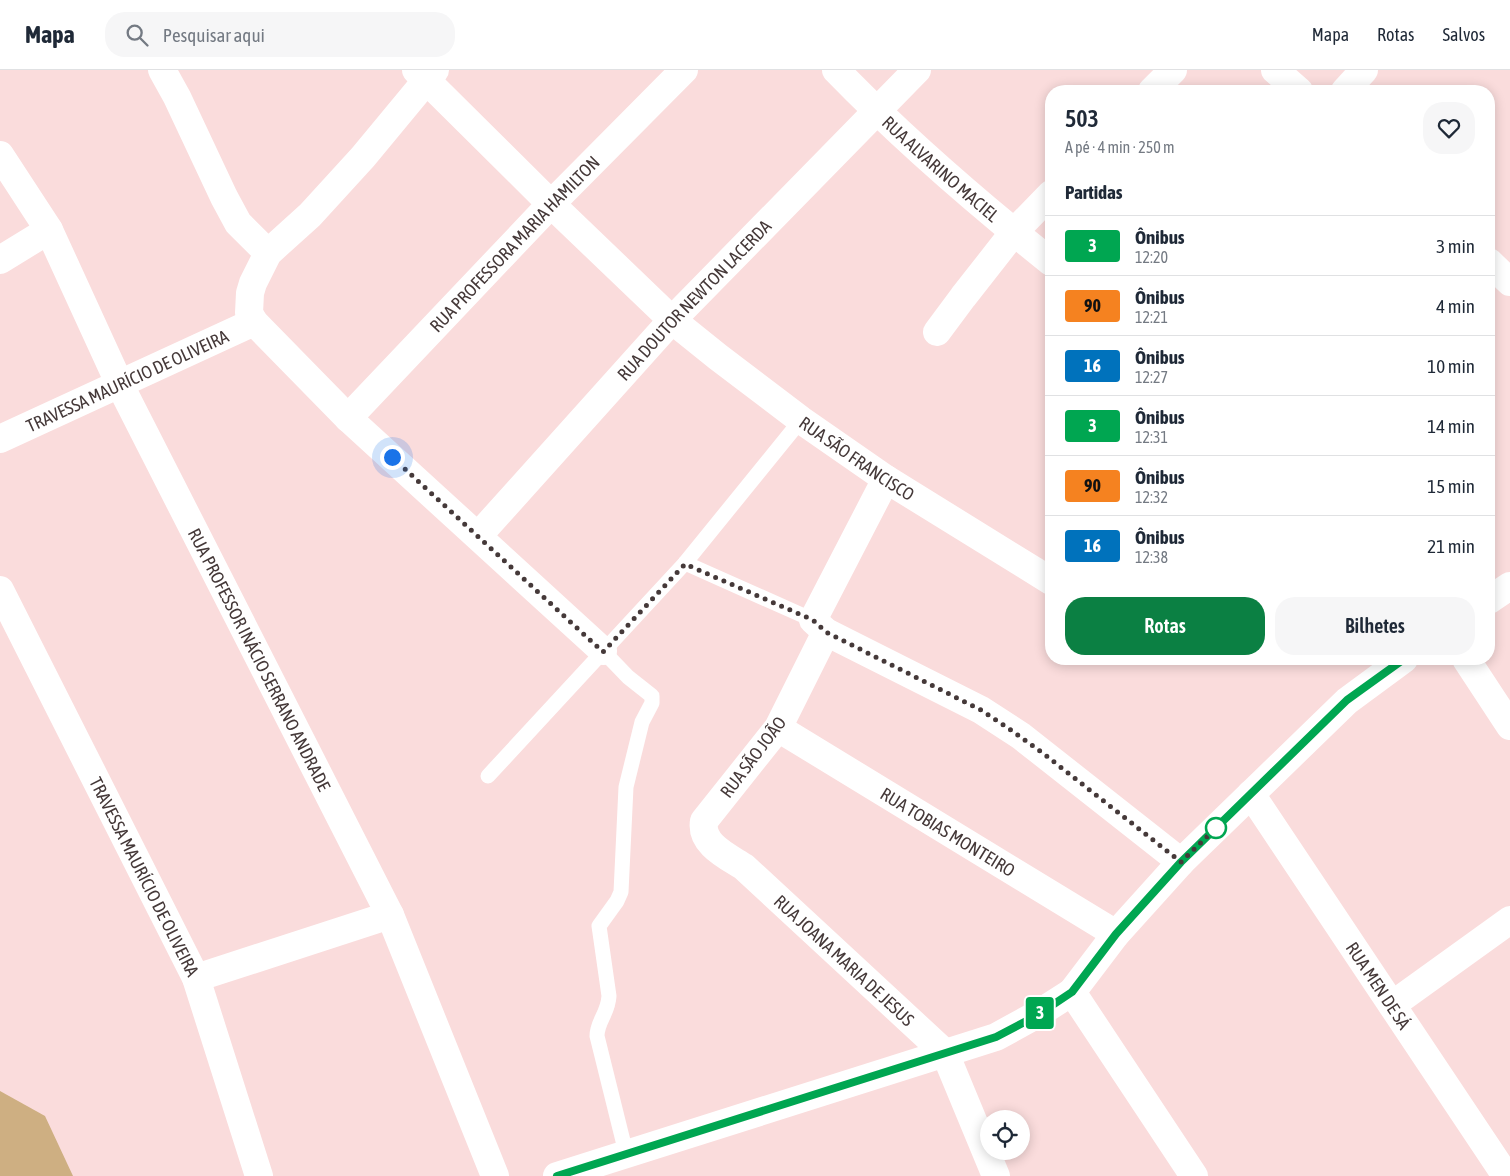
<!DOCTYPE html>
<html lang="pt">
<head>
<meta charset="utf-8">
<style>
	body { margin:0; font-family:"Asap Condensed",sans-serif; background:#f6f6f7; color:#1f2937; height:100vh; display:flex; flex-direction:column; font-size:19px; white-space:nowrap }
	* { box-sizing:border-box; margin:0 }
	p { font-size:16px; color:#747a83 }
	.icon { flex:none; width:28px; height:28px; fill:none; stroke:currentColor; stroke-width:2; stroke-linecap:round; stroke-linejoin:round }
	.map { position:relative; flex:1; overflow:hidden }
	.side { position:absolute; left:1045px; top:15px; width:450px; height:580px; display:flex; flex-direction:column; background:#fff; border-radius:20px; box-shadow:0 2px 12px #0003 }
	.side>* { flex:none }
	.badge { padding:0 10px; border-radius:4px; font-size:18px; line-height:32px }
	.tools { position:absolute; left:980px; top:1040px; display:grid; gap:10px }
	.tools a { display:grid; place-items:center; width:50px; height:50px; border-radius:50%; background:#fff; box-shadow:0 2px 12px #0003; font-size:25px }
	.you { position:absolute; width:25px; height:25px; margin:-12px; border:4px solid #fff; border-radius:50%; background:#1a73e8; box-shadow:0 0 0 8px #1a73e833 }
	.map>.badge { position:absolute; translate:-50% -50%; box-shadow:0 0 0 2px #fff }
	h2 { padding:0 20px; font-size:19px; line-height:45px }
	.round { display:grid; place-items:center; flex:none; width:52px; height:52px; border-radius:20px; background:#f6f6f7 }
	.summary { display:flex; align-items:center; justify-content:space-between; height:85px; padding:0 20px }
	h1 { font-size:24px; font-weight:600; line-height:38px }
	.button { display:flex; gap:10px; margin-top:auto; padding:10px 20px }
	.button a { flex:1; height:58px; border-radius:20px; background:#0b8043; color:#fff; font-size:20px; font-weight:600; line-height:58px; text-align:center }
	.button a+a { background:#f6f6f7; color:#1f2937 }
	ul { padding:0; list-style:none }
	li { display:flex; align-items:center; gap:15px; height:60px; padding:0 20px; border-top:1px solid #e0e1e3 }
	li div { flex:1 }
	li b { display:block; font-size:19px }
	li em { font-style:normal }
	li .badge { min-width:55px; font-weight:700; text-align:center }
	header { display:flex; align-items:center; gap:30px; box-sizing:border-box; height:70px; padding:0 25px; background:#fff; border-bottom:1px solid #e0e1e3 }
	header strong { font-size:24px }
	nav { display:flex; gap:28px; margin-inline-start:auto; font-size:18px }
	.search { width:350px; height:45px; background:#f6f6f7; display:flex; align-items:center; gap:12px; box-sizing:border-box; padding:0 18px; border-radius:20px; color:#747a83; font-size:19px }
	.map>svg:first-child { display:block }
</style>
</head>
<body>
<header>
<strong>Mapa</strong>
<div class="search"><svg class="icon" aria-label="search" viewBox="0 0 24 24"><circle cx="10" cy="10" r="6"/><path d="M15 15l6 6"/></svg>Pesquisar aqui</div>
<nav><a>Mapa</a><a>Rotas</a><a>Salvos</a></nav>
</header>
<div class="map">
<svg width="1510" height="1106" viewBox="0 0 1510 1106">
	<rect width="100%" height="100%" fill="#fadcdc"/>
	<!-- green -->
	<polygon fill="#ceaf82" points="0,1021 45,1046 73,1106 0,1106"/>
	<g fill="none" stroke-linecap="round" stroke-linejoin="round">
		<!-- lane -->
		<g stroke="#fff" stroke-width="15">
			<polyline points="685,493 813,550"/>
			<path d="M603,581L628,607L652,626V633L642,652L626,717L621,822L617,831L599,856L609,926C608,944 597,951 597,966L626,1083"/>
			<polyline points="488,706 685,493 801,350"/>
		</g>
		<!-- street -->
		<g stroke="#fff" stroke-width="28">
			<polyline points="162,0 177,27 224,127 238,153 268,183"/>
			<path id="s1" d="M416,0L551,134L672,250L718,287L801,350L886,409L1051,511"/>
			<polyline points="435,0 363,87 310,145 268,183 253,213 250,223 249,243 254,252 348,348 603,581"/>
			<path id="s2" d="M836,0C903,69 976,132 1051,192"/>
			<polyline points="1152,21 1173,0"/>
			<polyline points="1345,21 1364,0"/>
			<path id="s3" d="M0,85L49,160L120,315L390,845L495,1106"/>
			<polyline points="0,190 49,160"/>
			<polyline points="937,262 963,227 1014,162 1051,124"/>
			<path id="s4" d="M348,348L551,134L684,0"/>
			<path id="s5" d="M0,369L254,252"/>
			<polyline points="886,409 813,550 826,562 981,640 1021,666 1181,792"/>
			<path id="s6" d="M478,466L672,250L917,0"/>
			<path id="s7" d="M0,520L196,908L259,1106"/>
			<path id="s8" d="M826,562L778,658L704,751C700,774 727,786 744,797L945,983L996,1106"/>
			<polyline points="1466,589 1510,656"/>
			<path id="s9" d="M778,658L1116,864"/>
			<path id="s10" d="M1251,724L1506,1106"/>
			<polyline points="196,908 390,845"/>
			<polyline points="1392,935 1510,850"/>
			<polyline points="557,1106 996,967 1036,945 1072,922"/>
		</g>
		<!-- secondary -->
		<g stroke="#fff" stroke-width="28">
			<polyline points="1275,0 1299,21"/>
			<polyline points="1489,192 1510,212"/>
			<polyline points="1489,530 1510,516"/>
			<polyline points="1194,1106 1072,922 1116,864 1181,792 1347,631 1404,589"/>
		</g>
	</g>
	<g fill="none" stroke-linecap="round" stroke-linejoin="round">
		<defs>
			<polyline id="line" points="557,1106 996,967 1036,946 1072,922 1116,864 1181,792 1347,630 1404,589"/>
		</defs>
		<!-- line casing -->
		<use href="#line" stroke="#fff" stroke-width="11"/>
		<!-- line -->
		<use href="#line" stroke="#00a651" stroke-width="8"/>
		<!-- walk -->
		<polyline stroke="#453939" stroke-width="5" stroke-dasharray="0 9" points="392,387 603,582 685,494 813,550 826,562 981,640 1008,658 1044,684 1181,792 1216,758"/>
	</g>
	<!-- markers -->
	<circle fill="#fff" stroke="#00a651" stroke-width="2.5" cx="1216" cy="758" r="10"/>
	<g text-anchor="middle" dominant-baseline="central" stroke-width="5" stroke-linejoin="round" paint-order="stroke">
		<!-- street labels -->
		<g font-size="18" fill="#453939" stroke="#fff">
			<text stroke="none"><textPath href="#s2" startOffset="144">RUA ALVARINO MACIEL</textPath></text>
			<text stroke="none"><textPath href="#s4" startOffset="241">RUA PROFESSORA MARIA HAMILTON</textPath></text>
			<text stroke="none"><textPath href="#s6" startOffset="320">RUA DOUTOR NEWTON LACERDA</textPath></text>
			<text stroke="none"><textPath href="#s5" startOffset="140">TRAVESSA MAURÍCIO DE OLIVEIRA</textPath></text>
			<text stroke="none"><textPath href="#s1" startOffset="589">RUA SÃO FRANCISCO</textPath></text>
			<text stroke="none"><textPath href="#s3" startOffset="568">RUA PROFESSOR INÁCIO SERRANO ANDRADE</textPath></text>
			<text transform="translate(753 687) rotate(-53)">RUA SÃO JOÃO</text>
			<text stroke="none"><textPath href="#s9" startOffset="199">RUA TOBIAS MONTEIRO</textPath></text>
			<text stroke="none"><textPath href="#s7" startOffset="321">TRAVESSA MAURÍCIO DE OLIVEIRA</textPath></text>
			<text stroke="none"><textPath href="#s8" startOffset="428">RUA JOANA MARIA DE JESUS</textPath></text>
			<text stroke="none"><textPath href="#s10" startOffset="230">RUA MEN DE SÁ</textPath></text>
		</g>
	</g>
</svg>
<div class="tools">
<a><svg class="icon" aria-label="locate" viewBox="0 0 24 24"><circle cx="12" cy="12" r="6"/><path d="M12 2v4M12 18v4M2 12h4M18 12h4"/></svg></a>
</div>
<div class="you" style="left:392px;top:387px"></div>
<b class="badge" style="left:1040px;top:943px;background:#00a651;color:#fff">3</b>
<section class="side">
<div class="summary"><div><h1>503</h1><p>A pé · 4 min · 250 m</p></div><a class="round"><svg class="icon" aria-label="heart" viewBox="0 0 24 24"><path d="M12 20l-8-8c-3-5 5-10 8-4 3-6 11-1 8 4z"/></svg></a></div>
<h2>Partidas</h2>
<ul>
<li><span class="badge" style="background:#00a651;color:#fff">3</span><div><b>Ônibus</b><p>12:20</p></div><em>3 min</em></li>
<li><span class="badge" style="background:#f58220;color:#111">90</span><div><b>Ônibus</b><p>12:21</p></div><em>4 min</em></li>
<li><span class="badge" style="background:#0072bc;color:#fff">16</span><div><b>Ônibus</b><p>12:27</p></div><em>10 min</em></li>
<li><span class="badge" style="background:#00a651;color:#fff">3</span><div><b>Ônibus</b><p>12:31</p></div><em>14 min</em></li>
<li><span class="badge" style="background:#f58220;color:#111">90</span><div><b>Ônibus</b><p>12:32</p></div><em>15 min</em></li>
<li><span class="badge" style="background:#0072bc;color:#fff">16</span><div><b>Ônibus</b><p>12:38</p></div><em>21 min</em></li>
</ul>
<div class="button"><a>Rotas</a><a>Bilhetes</a></div>
</section>
</div>
</body>
</html>
